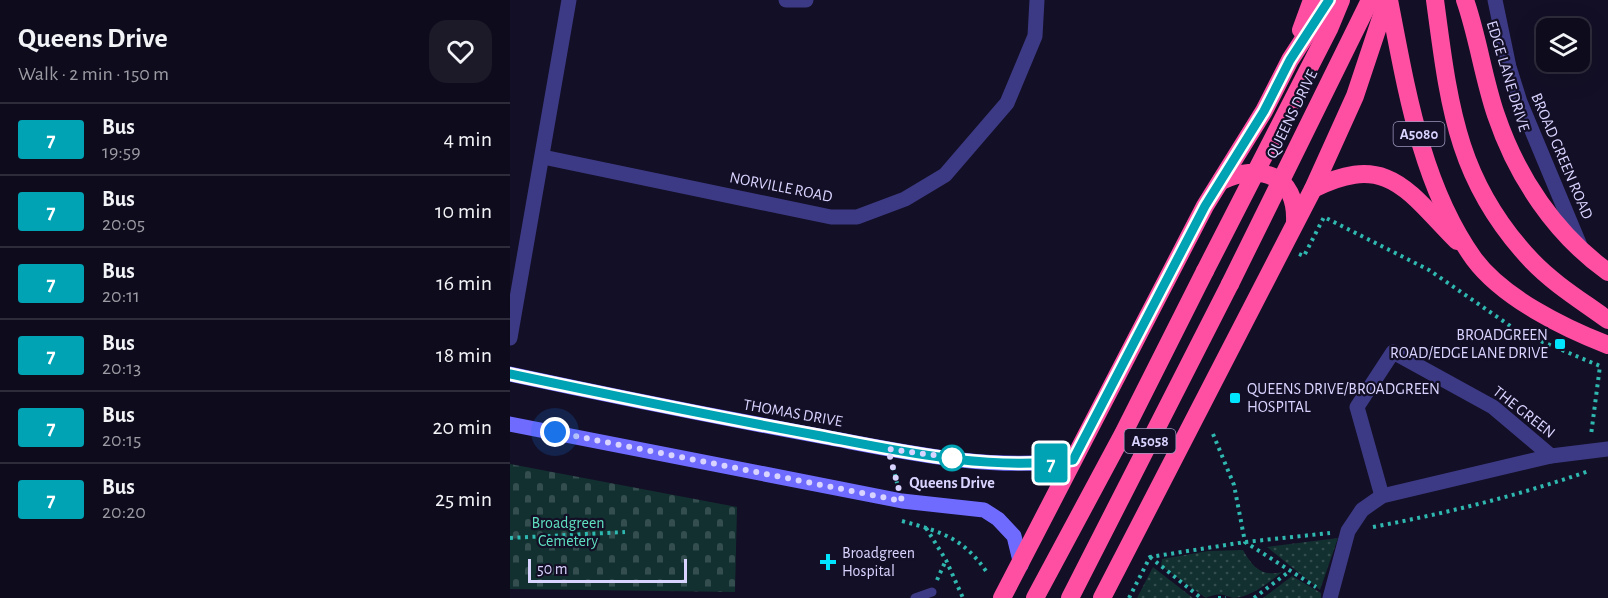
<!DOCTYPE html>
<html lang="en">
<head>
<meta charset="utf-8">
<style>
	body { margin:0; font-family:"Alegreya Sans",sans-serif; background:#1c1929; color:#f1f3f6; height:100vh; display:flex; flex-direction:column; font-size:22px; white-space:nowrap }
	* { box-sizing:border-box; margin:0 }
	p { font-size:20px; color:#9b9ba3 }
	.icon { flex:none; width:33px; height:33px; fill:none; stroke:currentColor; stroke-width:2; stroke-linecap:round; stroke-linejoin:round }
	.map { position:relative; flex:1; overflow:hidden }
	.details { display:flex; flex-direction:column; background:#0e0b1c; width:510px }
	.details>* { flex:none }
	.badge { padding:0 12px; border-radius:4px; font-size:21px; line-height:39px }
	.buttons { position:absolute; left:1026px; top:18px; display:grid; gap:12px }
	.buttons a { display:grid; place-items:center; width:54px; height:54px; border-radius:12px; background:#0e0b1c; box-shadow:0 6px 24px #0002,0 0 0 2px #2e2b3b; font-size:30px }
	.scale { position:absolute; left:18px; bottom:15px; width:159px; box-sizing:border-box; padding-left:6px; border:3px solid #d9d4ff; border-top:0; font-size:16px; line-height:21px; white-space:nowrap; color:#d9d4ff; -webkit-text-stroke:4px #130f26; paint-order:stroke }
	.you { position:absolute; width:30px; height:30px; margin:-15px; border:4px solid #fff; border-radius:50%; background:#1a73e8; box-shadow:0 0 0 9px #1a73e833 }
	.map>.badge { position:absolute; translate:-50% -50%; box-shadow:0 0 0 3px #fff }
	.round { display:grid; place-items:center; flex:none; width:63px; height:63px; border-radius:18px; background:#1c1929 }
	.summary { display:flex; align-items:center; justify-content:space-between; height:102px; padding:0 18px }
	h1 { font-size:28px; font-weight:700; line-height:45px }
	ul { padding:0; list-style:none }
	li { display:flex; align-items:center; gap:18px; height:72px; padding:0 18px; border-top:2px solid #2e2b3b }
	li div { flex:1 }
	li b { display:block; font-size:22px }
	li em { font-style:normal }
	li .badge { min-width:66px; font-weight:700; text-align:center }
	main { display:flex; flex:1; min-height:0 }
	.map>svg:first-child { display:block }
</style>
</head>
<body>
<main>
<section class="details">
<div class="summary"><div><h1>Queens Drive</h1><p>Walk · 2 min · 150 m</p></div><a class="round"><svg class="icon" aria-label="heart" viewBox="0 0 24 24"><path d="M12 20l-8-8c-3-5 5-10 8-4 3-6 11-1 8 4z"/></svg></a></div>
<ul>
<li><span class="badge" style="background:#00a3b4;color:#fff">7</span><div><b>Bus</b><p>19:59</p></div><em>4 min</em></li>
<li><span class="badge" style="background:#00a3b4;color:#fff">7</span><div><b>Bus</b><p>20:05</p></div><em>10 min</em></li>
<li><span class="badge" style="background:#00a3b4;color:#fff">7</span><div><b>Bus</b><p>20:11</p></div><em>16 min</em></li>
<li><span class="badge" style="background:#00a3b4;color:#fff">7</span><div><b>Bus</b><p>20:13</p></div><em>18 min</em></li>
<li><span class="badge" style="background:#00a3b4;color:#fff">7</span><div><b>Bus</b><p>20:15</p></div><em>20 min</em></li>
<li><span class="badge" style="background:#00a3b4;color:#fff">7</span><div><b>Bus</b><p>20:20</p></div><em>25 min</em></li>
</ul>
</section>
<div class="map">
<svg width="1098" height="598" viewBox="0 0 1098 598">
	<defs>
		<pattern id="grass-dots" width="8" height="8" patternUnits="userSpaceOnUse" patternTransform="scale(1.5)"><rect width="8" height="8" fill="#12302f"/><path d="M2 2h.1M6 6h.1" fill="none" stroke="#344d4e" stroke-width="1.8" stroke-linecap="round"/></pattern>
		<pattern id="cemetery-stones" width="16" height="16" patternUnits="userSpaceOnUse" patternTransform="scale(1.5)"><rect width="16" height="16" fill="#12302f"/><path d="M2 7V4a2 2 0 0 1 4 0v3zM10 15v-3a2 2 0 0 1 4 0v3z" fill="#344d4e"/></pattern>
	</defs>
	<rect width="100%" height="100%" fill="#130f26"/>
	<!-- grass -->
	<g fill="url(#grass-dots)">
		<polygon points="828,538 810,590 757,547"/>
		<path d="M733,550C743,568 752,577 772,572C760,582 740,598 723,598C711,594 709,593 696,598L651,566L652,559L698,551Z"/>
		<polygon points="643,567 683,598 627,598"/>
		<polygon points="782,576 811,593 811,598 753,598"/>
	</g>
	<!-- cemetery -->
	<polygon fill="url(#cemetery-stones)" points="0,464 227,507 225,592 0,589"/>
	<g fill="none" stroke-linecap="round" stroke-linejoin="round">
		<!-- path -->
		<g stroke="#2fb8b0" stroke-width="4" stroke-dasharray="3 4.5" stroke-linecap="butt">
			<polyline points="789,254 794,256 814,217 919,270 1009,332 1090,366 1081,435"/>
			<polyline points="703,434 724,485 735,542 806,587"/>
			<polyline points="383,467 387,483"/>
			<path d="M392,521C432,532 454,538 478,574"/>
			<path d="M863,527C937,513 1007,496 1079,471"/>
			<polyline points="416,528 436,560 453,598"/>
			<polyline points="0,538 115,532"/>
			<polyline points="640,557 691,598"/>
			<polyline points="427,580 436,560"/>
			<polyline points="619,598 640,557 735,542 820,533"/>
			<polyline points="708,598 716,598"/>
			<polyline points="744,598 780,571"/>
		</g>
		<!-- lane -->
		<polyline stroke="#3d3a85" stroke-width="9" points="405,598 422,592"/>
		<!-- street -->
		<g stroke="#3d3a85" stroke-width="15">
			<polyline points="276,0 296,0"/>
			<polyline points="985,0 999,67 1010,102 1071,248"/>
			<polyline points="33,157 321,217 347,217 395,199 435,175 497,103 525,36 527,0"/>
			<polyline points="0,338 59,0"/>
			<polyline points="872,496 847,407 883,352 983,407 1041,456"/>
			<polyline points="820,598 838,531 852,510 872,496 1041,456 1098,449"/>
		</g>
		<!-- secondary -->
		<g stroke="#6f6bff" stroke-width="15">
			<path d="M0,374C107,397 213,418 320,438C400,453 482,471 563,460"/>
			<polyline points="0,424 392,501 474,510 488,519 504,536 511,565"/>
		</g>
		<!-- highway -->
		<g stroke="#ff4fa3" stroke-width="18">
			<path d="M879,0C896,87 911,185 964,259C993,298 1054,328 1098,345"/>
			<path d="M925,0C939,104 946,181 1022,261C1044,284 1072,301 1098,320"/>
			<path d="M955,0C968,37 973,77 986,115C1007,177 1045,234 1098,272"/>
			<polyline points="791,30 802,0"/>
			<path d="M711,181C749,163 787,174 785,222"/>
			<path d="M803,189C878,151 898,192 947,241"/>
			<polyline points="492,598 695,206 754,111 780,60 819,0"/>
			<polyline points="525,598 613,434 695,271"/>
			<polyline points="560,598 720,284"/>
			<polyline points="592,598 803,189 845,96 877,0"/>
		</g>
		<!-- highway-bridge -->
		<g stroke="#ff4fa3" stroke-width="18">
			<polyline points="695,271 819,29 831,0"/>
			<polyline points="720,284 860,0"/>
		</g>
	</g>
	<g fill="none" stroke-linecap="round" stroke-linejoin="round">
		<defs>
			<path id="line" d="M0,374C104,396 207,417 311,436C394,452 479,471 563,460L695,206L754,111L780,60L819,0"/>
		</defs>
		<!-- line casing -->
		<use href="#line" stroke="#fff" stroke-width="14"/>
		<!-- line -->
		<use href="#line" stroke="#00a3b4" stroke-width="9"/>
		<!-- walk -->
		<polyline stroke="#d9d4ff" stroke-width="6" stroke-dasharray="0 10.8" points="45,432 392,501 378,449 445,458 442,458"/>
	</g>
	<!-- markers -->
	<g fill="#00e5ff" stroke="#130f26" stroke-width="2">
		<rect x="1044" y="338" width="12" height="12" rx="3"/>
		<rect x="719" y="392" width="12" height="12" rx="3"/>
		<path d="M315 553h6v6h6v6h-6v6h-6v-6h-6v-6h6z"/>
	</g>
	<circle fill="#fff" stroke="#00a3b4" stroke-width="3" cx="442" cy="458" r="12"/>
	<g text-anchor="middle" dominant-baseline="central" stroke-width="4.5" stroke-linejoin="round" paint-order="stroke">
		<!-- shield labels -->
		<g fill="#130f26" stroke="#9e99be" stroke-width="1.5">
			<rect x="883.5" y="122" width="51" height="24" rx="4.5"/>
			<rect x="614.5" y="429" width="51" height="24" rx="4.5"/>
		</g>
		<g font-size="15" font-weight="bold" fill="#d9d4ff">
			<text x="909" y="134">A5080</text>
			<text x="640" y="441">A5058</text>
		</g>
		<!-- street labels -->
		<g font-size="16" fill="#d9d4ff" stroke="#130f26">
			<text transform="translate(998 76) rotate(73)">EDGE LANE DRIVE</text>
			<text transform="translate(782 114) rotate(-64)">QUEENS DRIVE</text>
			<text transform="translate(1052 156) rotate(67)">BROAD GREEN ROAD</text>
			<text transform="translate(271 187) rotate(11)">NORVILLE ROAD</text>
			<text transform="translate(1014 412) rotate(38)">THE GREEN</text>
			<text transform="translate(283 413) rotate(10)">THOMAS DRIVE</text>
		</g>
		<!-- poi labels -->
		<g font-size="16" fill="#d9d4ff" stroke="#130f26" text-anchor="start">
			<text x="1038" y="335" text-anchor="end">BROADGREEN<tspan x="1038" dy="18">ROAD/EDGE LANE DRIVE</tspan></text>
			<text x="737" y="389">QUEENS DRIVE/BROADGREEN<tspan x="737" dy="18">HOSPITAL</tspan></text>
			<text x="332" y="553">Broadgreen<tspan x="332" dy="18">Hospital</tspan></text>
		</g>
		<!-- stop labels -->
		<g font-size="16" font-weight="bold" fill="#d9d4ff" stroke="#130f26">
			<text x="442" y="483">Queens Drive</text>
		</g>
		<!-- park labels -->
		<g font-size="16" fill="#5fe0c0" stroke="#130f26">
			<text x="58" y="523">Broadgreen<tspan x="58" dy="18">Cemetery</tspan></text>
		</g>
	</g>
</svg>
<div class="buttons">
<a><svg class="icon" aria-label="layers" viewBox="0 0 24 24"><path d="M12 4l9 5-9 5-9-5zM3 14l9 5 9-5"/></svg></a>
</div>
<div class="scale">50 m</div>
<div class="you" style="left:45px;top:432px"></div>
<b class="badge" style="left:541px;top:463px;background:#00a3b4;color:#fff">7</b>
</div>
</main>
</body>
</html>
